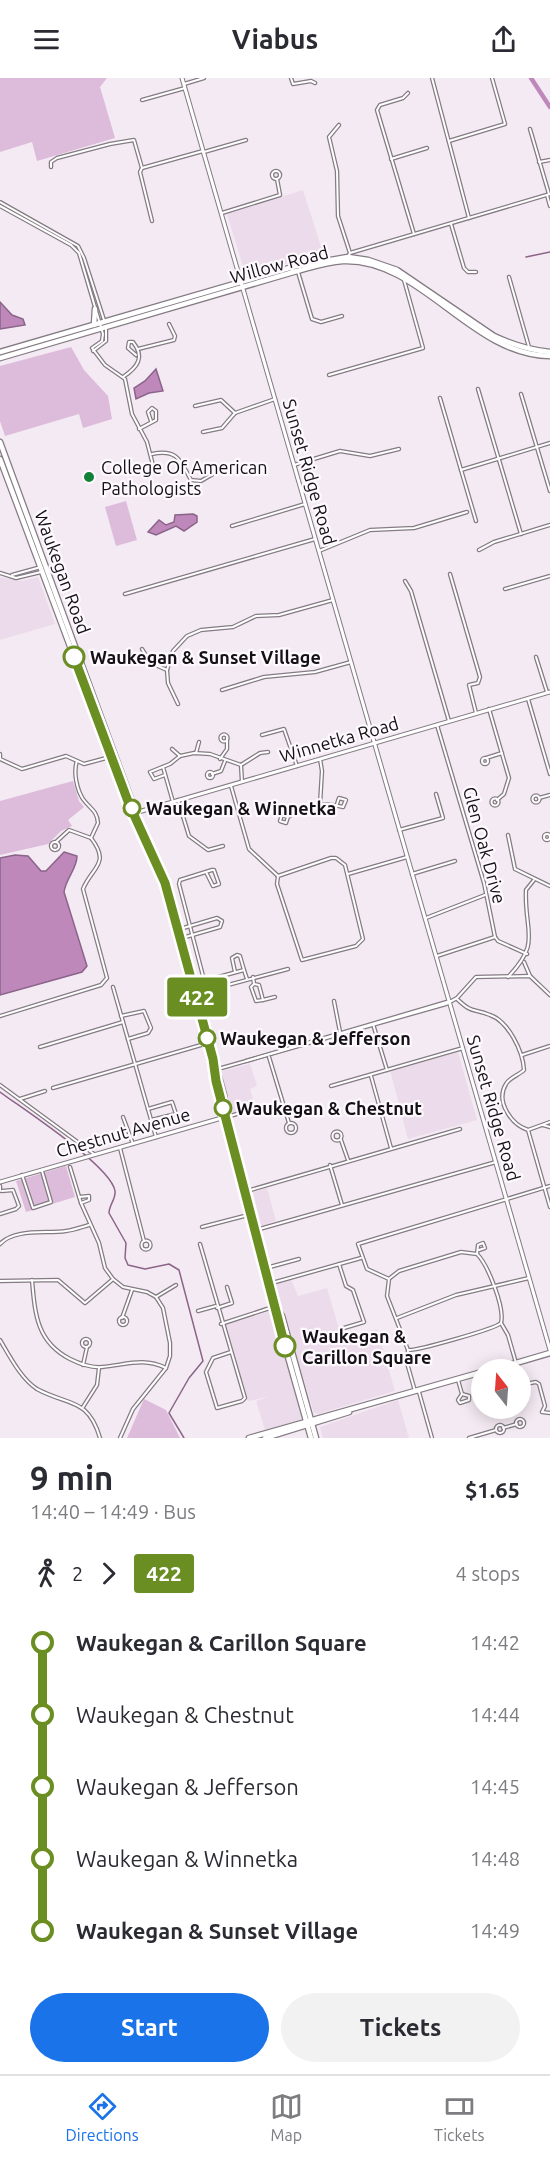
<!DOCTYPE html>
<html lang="en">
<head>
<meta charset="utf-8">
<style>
	body { margin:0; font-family:Ubuntu,sans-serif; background:#f2f2f3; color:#2b2b33; height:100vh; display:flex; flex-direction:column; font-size:22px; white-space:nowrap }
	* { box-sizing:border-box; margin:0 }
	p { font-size:20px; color:#7c7c81 }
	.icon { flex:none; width:33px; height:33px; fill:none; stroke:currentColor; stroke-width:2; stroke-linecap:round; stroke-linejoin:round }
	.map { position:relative; height:1360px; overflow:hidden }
	.details { display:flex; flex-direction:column; background:#fff; flex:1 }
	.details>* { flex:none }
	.badge { padding:0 12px; border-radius:4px; font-size:21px; line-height:39px }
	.needle { width:39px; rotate:343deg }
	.fabs { position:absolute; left:471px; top:1281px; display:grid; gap:12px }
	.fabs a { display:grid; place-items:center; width:60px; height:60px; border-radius:50%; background:#fff; box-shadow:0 3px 15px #0003; font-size:30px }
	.map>.badge { position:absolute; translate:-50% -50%; box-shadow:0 0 0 3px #fff }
	.legs { display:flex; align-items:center; gap:9px; height:66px; padding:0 30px; font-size:20px }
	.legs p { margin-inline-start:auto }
	.head { display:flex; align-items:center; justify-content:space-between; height:102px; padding:0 30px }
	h1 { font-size:33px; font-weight:600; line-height:45px }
	.button { display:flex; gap:12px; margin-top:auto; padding:12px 30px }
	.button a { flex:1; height:69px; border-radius:36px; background:#1a73e8; color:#fff; font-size:24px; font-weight:600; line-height:69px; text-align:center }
	.button a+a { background:#f2f2f3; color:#2b2b33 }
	ul { padding:0 30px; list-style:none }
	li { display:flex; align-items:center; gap:21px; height:72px; font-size:22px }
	li i { display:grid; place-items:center; width:9px; height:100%; margin:0 8px; background:currentColor }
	li i::after { content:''; width:15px; height:15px; margin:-8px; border:4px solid; border-radius:50%; background:#fff }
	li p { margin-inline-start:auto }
	li:first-child i { background:linear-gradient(#0000 50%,currentColor 0) }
	li:last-child i { background:linear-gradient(currentColor 50%,#0000 0) }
	header { display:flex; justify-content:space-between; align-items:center; height:78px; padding:0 30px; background:#fff; font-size:27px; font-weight:600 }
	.dock { display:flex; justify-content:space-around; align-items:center; height:84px; border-top:2px solid #e1e1e2; background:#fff; font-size:16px; color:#7c7c81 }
	.dock a { display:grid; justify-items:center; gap:3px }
	.dock .current { color:#1a73e8 }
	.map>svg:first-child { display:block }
</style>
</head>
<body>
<header><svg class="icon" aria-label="menu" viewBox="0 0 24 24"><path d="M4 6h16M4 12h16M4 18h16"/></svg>Viabus<svg class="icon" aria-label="share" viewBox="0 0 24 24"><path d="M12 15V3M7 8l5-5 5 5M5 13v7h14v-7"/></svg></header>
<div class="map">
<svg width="550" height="1360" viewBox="0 0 550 1360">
	<rect width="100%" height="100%" fill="#f4eaf3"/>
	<!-- built -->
	<g fill="#ecdceb">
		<polygon points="303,112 323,175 246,198 227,136"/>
		<polygon points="0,499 22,503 38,499 55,546 0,562"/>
		<polygon points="458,974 477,1042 408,1061 390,992"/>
		<polygon points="250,986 257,1008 250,1011 255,1028 232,1034 221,993"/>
		<polygon points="267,1110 276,1143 261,1148 253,1114"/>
		<polygon points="291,1201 298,1218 327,1210 342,1261 377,1251 395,1313 318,1336 314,1335 274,1206"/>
		<polygon points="273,1232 303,1341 265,1352 256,1323 268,1319 248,1323 225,1247"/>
		<polygon points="398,1322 409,1360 323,1360 320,1349"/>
	</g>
	<!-- green -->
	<g fill="#ddbbda">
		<polygon points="0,0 107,0 100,9 115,60 37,83 32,64 0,74"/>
		<polygon points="71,269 84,292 108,318 112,341 83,350 79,336 5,358 0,343 0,288"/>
		<polygon points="126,423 137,462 116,468 105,429"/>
		<polygon points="73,703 79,723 84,729 68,742 72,748 61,753 48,766 0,777 0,723"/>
		<polygon points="66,1088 75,1119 26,1134 16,1103"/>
		<polygon points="144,1321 166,1332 180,1360 127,1360"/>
	</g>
	<!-- water -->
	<g fill="#be88bb" stroke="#8b6489" stroke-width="1.5">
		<polygon points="0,224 12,237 23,241 25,247 0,251"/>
		<polygon points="156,291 163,313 149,315 136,321 134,310 145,303"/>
		<polygon points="193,436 197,438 197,444 184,453 176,448 156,457 148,454 159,442 166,447 174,444 175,437"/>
		<path d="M64,774L77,778C77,791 66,800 64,814L87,888L82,894L0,917V780L15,777L28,778L41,793H46Z"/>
	</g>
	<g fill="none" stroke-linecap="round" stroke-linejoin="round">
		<!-- stream -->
		<g stroke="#8b6489" stroke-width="1.5">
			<polyline points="526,179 550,174"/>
			<path d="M0,1014C23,1031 111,1088 115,1113C116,1121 109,1127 109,1135L126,1165L125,1180L128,1187L145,1191L169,1186L179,1192L203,1283L189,1300L169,1335L184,1360"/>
		</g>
		<!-- river -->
		<polyline stroke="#be88bb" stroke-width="4.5" points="531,0 550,29"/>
		<defs>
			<g id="minor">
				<polyline points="291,0 293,6 311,3 315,5"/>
				<polyline points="432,0 469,140"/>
				<polyline points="184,6 204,0"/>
				<polyline points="408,15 403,20 380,27 377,32 414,156"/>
				<polyline points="142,22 185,10"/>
				<polyline points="339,47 329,59 337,93 338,138 350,175"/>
				<polyline points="530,51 549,116"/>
				<polyline points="449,63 505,46 492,0"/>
				<polyline points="204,74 246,62"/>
				<polyline points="391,81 427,70"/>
				<polyline points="539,84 550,82"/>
				<polyline points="51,89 51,84 57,80 110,66 134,62 142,90"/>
				<polyline points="142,90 203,73"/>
				<polyline points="142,90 140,94 152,143"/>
				<circle cx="276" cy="97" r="4"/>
				<polyline points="547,117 550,128"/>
				<polyline points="0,124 78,168 84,180 104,242"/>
				<polyline points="0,128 71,167 79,175 103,256 102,263 92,270 105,287 125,301 132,336 147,364 155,395"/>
				<polyline points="222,135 280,117 277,101"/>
				<polyline points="451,146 464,190 468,194 476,194"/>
				<polyline points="348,179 350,175 550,116"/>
				<polyline points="298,194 312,241 321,244 342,238"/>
				<polyline points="509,199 529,269"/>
				<polyline points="138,271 174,262 175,258 169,246"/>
				<polyline points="93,273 106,263 106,250"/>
				<polyline points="329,297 423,270 404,202"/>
				<path d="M123,299C138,289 145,279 133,264H129L128,270L136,277"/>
				<polyline points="478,311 521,456"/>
				<polyline points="521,316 550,413"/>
				<polyline points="440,320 476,443"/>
				<polyline points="195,328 221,322 235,335"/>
				<polyline points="139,351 156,342 156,333 152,330 148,334 151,343"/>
				<polyline points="203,354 222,350 235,335 275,321"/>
				<path d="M152,376C178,370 181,384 191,402L201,403L213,396"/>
				<polyline points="294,387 340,373 370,378 399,371"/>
				<polyline points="461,392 550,365"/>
				<polyline points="232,448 305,426"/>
				<polyline points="479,472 494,464 550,447"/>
				<polyline points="319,473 370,452 414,450 467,434"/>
				<polyline points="0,495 16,500 41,494"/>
				<polyline points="450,496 480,599 478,605 469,607 476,635"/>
				<polyline points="12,497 41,489"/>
				<polyline points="405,503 411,513 449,643"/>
				<polyline points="505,511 550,498"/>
				<polyline points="125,516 315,461"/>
				<polyline points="142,571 151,585 167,592"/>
				<polyline points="536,579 547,614"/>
				<polyline points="222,612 264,599 315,594 351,584"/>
				<polyline points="528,621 550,696"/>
				<polyline points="178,626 168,605 167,592 173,573 187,558 201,552 233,549 256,538 279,537 333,522"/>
				<polyline points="489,631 509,700 504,716 497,722"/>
				<polyline points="437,647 484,805 495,859 498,863 527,876"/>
				<circle cx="224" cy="660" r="3.5"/>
				<polyline points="262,657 284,651 297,688"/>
				<polyline points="172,671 180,678"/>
				<polyline points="196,675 199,664"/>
				<polyline points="0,676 0,681 22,691 66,678 84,686 110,679"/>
				<circle cx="485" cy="683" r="3"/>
				<polyline points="486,680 502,675"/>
				<polyline points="220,681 227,671 227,660"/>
				<polyline points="241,687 242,704"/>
				<polyline points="163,689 173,724"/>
				<circle cx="210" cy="697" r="3"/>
				<polyline points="212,696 221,693 225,683"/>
				<polyline points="165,697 154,701 150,694 170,686 180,678 194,675 210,676 241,687 260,675 268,674"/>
				<polyline points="231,708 249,771 278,798"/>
				<circle cx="536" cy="721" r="3.5"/>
				<polyline points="539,720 550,717"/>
				<circle cx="495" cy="724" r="3.5"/>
				<polyline points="178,722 189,758 208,772 223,768"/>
				<polyline points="320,726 322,693 320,681"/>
				<path d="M288,739L282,737L280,743L286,745L288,739C306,728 323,723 343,729L346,722L339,720L337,726"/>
				<polyline points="399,752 443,740 436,716"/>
				<circle cx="547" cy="759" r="3"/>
				<polyline points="508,757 515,791 550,808"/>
				<circle cx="55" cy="768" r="4"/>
				<path d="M56,764L69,752L91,760L98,745C97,732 90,731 83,721C77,712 73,694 77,683"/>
				<polygon points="331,780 336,780 345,787 363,861 356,868 302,882 277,806 278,798"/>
				<polyline points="206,794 213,808 219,806 214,792 212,792 180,802 179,806 203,898 211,901 244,892 247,901"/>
				<polyline points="348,796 407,779"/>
				<polyline points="412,796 455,783"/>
				<polyline points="426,840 485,817"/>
				<polyline points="180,851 217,840 222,843 220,849 182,860"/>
				<polyline points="437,878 495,859"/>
				<polyline points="524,884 530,898"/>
				<polyline points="235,894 232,880 237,877 240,878 244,892"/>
				<polyline points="253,899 254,906 259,907 263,922 256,923 251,909 254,906"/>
				<path d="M508,899C542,864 524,854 526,812L534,802"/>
				<polyline points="113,909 156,1059"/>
				<polyline points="198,915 288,891"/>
				<path d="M457,921C473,936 472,930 490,937C508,943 523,973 524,992C519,997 509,1000 506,1006C495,1024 512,1047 528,1052L550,1044"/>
				<polyline points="263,922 275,919"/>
				<polyline points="334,923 340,954"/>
				<path d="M0,938L101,907L107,900L83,811C92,789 111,786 91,760"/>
				<polyline points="121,938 144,933 151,950 148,955 128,961"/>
				<polyline points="373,946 387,992"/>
				<polyline points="40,969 123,944"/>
				<polyline points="522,977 550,968"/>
				<polyline points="269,979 289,1045"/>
				<polyline points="246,983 450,923"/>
				<polyline points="218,991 446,926 457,920 476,899 530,898 550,917"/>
				<polyline points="371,998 391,1070"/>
				<polyline points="0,1007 94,1076"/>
				<polyline points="331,1008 463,970"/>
				<polyline points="53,1010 208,965"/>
				<polyline points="20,1021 45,1013"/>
				<polyline points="148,1031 172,1024 176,1036 151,1042"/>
				<polyline points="123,1039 133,1066"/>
				<polyline points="227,1039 253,1031"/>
				<circle cx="291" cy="1050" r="5"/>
				<polyline points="543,1047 550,1049"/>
				<polyline points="528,1052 550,1129"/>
				<circle cx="337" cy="1058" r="4.5"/>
				<polyline points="341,1062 348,1082"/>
				<polyline points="120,1070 144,1163"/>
				<polyline points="330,1087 342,1127"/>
				<polyline points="70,1089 81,1125 99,1165 105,1190 113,1201 123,1209 147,1214 156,1219 163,1230 170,1265 170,1278 166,1290 133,1331 120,1360"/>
				<polyline points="22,1097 33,1130 51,1124 42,1093"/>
				<polyline points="0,1108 0,1113"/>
				<polyline points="247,1113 460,1051"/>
				<polyline points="79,1119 89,1118 89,1122 81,1125"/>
				<polyline points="0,1136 16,1131 19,1128 13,1112 2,1113"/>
				<polyline points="202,1149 252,1136"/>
				<polyline points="256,1152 496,1084"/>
				<circle cx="146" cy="1167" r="4.5"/>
				<path d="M0,1166C15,1150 46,1156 66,1153C74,1152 82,1149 89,1147"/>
				<polyline points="200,1166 245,1320 242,1323 217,1330 206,1294 213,1280 231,1274"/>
				<polyline points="477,1176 478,1167 483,1165 485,1170 479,1172"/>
				<polyline points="339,1186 346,1208 353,1212 364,1244 344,1250"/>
				<polyline points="266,1190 299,1181"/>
				<path d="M390,1200L399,1193L461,1174L477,1176C488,1187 505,1230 501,1245L508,1257L518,1292"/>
				<path d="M32,1202C35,1237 37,1264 70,1281C80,1286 91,1290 102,1289C126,1287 143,1279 166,1290"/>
				<polyline points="0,1203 58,1202 85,1225 112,1202"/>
				<polyline points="272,1205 361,1180"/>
				<polyline points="156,1219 176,1207"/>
				<polyline points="217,1230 232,1225 227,1209"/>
				<polyline points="198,1233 216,1228"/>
				<circle cx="123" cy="1243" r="4"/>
				<polyline points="122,1240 132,1212"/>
				<polyline points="397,1240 456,1217 529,1200"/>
				<polyline points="221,1246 273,1229"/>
				<circle cx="86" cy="1265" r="4"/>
				<path d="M0,1262C9,1277 21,1301 37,1311C68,1328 88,1319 100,1360"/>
				<path d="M408,1272C416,1273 495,1251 501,1245"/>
				<polyline points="83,1287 87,1269"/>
				<polyline points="520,1301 525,1306 536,1304 539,1306 545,1328 542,1334 550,1335"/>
				<polyline points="458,1302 462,1316 458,1322 460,1325 469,1322 469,1318 462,1316"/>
				<polyline points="415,1313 407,1285 408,1272 387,1218 389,1201 367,1191 358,1166 550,1108"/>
				<polyline points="419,1314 432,1360"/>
				<polyline points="83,1329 97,1307 99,1290"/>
				<circle cx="520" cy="1345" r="4"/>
				<circle cx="500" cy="1351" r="4"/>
				<polyline points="503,1350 517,1346"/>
				<polyline points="469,1360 496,1352"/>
			</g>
			<g id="tertiary">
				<polyline points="182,0 550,1272"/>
				<polyline points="135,735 550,614"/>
				<polyline points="0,1104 225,1039"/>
			</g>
			<g id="primary">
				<polyline points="94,247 95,231"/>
				<path d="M0,274L296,188L348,179L368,182L397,192L494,258C513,267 529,272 550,274"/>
				<path d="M0,280L297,193C312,189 327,184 343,183C421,180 470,277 550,278"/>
				<polyline points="0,364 135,732"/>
				<polyline points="0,381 120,702 165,805 224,1017 227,1039"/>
				<polyline points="215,992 216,1003 274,1220 275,1233 311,1360"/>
				<polyline points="276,1228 282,1238 316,1360"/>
				<polyline points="492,1292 550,1275"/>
				<polyline points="249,1360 482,1294"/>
				<polyline points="265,1360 349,1334"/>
			</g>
		</defs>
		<!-- minor casing -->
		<use href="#minor" stroke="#847b83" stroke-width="4.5"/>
		<!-- tertiary casing -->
		<use href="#tertiary" stroke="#847b83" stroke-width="5"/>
		<!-- primary casing -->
		<use href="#primary" stroke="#847b83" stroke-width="7"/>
		<!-- minor -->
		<use href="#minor" stroke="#fff" stroke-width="2"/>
		<!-- tertiary -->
		<use href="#tertiary" stroke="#fff" stroke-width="3"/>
		<!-- primary -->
		<use href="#primary" stroke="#fff" stroke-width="4.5"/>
	</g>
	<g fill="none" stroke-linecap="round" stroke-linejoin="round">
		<defs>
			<polyline id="line-1" points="74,579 129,726 165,805 213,981 216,1003 285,1268"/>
		</defs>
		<!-- line-1 casing -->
		<use href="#line-1" stroke="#fff" stroke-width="14"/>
		<!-- line-1 -->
		<use href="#line-1" stroke="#6b8e23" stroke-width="9"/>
	</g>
	<!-- markers -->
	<circle fill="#128037" stroke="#fef9fe" stroke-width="2" cx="89" cy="399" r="6"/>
	<g fill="#fff" stroke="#6b8e23" stroke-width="3">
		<circle cx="74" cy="579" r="10"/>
		<circle cx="132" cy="730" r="8"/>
		<circle cx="207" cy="960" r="8"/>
		<circle cx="223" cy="1030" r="8"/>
		<circle cx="285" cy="1268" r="10"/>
	</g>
	<g text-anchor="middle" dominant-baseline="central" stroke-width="4.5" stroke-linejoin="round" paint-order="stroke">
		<!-- street labels -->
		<g font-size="18" fill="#141114" stroke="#fef9fe">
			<text transform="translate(279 186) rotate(-15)">Willow Road</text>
			<text transform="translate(310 394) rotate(74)">Sunset Ridge Road</text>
			<text transform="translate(63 494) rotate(70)">Waukegan Road</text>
			<text transform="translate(339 661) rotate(-16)">Winnetka Road</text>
			<text transform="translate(485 767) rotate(75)">Glen Oak Drive</text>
			<text transform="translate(494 1030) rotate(74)">Sunset Ridge Road</text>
			<text transform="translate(123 1054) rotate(-16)">Chestnut Avenue</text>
		</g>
		<!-- poi labels -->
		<g font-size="18" fill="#141114" stroke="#fef9fe" text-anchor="start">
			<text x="101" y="389">College Of American<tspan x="101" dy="21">Pathologists</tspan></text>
		</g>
		<!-- stop labels -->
		<g font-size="18" font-weight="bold" fill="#141114" stroke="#fef9fe" text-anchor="start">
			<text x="90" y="579">Waukegan &amp; Sunset Village</text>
			<text x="146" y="730">Waukegan &amp; Winnetka</text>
			<text x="220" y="960">Waukegan &amp; Jefferson</text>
			<text x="236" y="1030">Waukegan &amp; Chestnut</text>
			<text x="302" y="1258">Waukegan &amp;<tspan x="302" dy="21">Carillon Square</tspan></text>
		</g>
	</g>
</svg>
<div class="fabs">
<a><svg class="needle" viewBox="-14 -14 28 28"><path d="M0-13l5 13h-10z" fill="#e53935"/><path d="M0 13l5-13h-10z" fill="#7c7c81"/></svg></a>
</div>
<b class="badge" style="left:197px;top:919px;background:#6b8e23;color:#fff">422</b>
</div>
<section class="details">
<div class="head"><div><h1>9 min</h1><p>14:40 – 14:49 · Bus</p></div><b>$1.65</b></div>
<div class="legs"><svg class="icon" aria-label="walk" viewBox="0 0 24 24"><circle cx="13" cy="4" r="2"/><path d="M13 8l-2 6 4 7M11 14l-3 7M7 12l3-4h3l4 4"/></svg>2<svg class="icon" aria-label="forward" viewBox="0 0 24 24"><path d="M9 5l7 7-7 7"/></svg><b class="badge" style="background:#6b8e23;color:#fff">422</b><p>4 stops</p></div>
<ul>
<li><i style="color:#6b8e23"></i><b>Waukegan &amp; Carillon Square</b><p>14:42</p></li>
<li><i style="color:#6b8e23"></i><span>Waukegan &amp; Chestnut</span><p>14:44</p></li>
<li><i style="color:#6b8e23"></i><span>Waukegan &amp; Jefferson</span><p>14:45</p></li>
<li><i style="color:#6b8e23"></i><span>Waukegan &amp; Winnetka</span><p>14:48</p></li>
<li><i style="color:#6b8e23"></i><b>Waukegan &amp; Sunset Village</b><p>14:49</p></li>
</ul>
<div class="button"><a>Start</a><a>Tickets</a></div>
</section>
<nav class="dock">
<a class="current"><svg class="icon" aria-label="directions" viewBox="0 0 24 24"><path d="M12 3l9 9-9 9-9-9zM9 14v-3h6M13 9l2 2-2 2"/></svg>Directions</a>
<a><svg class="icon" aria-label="map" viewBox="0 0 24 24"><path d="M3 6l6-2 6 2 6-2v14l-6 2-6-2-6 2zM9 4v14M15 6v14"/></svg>Map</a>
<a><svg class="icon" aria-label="tickets" viewBox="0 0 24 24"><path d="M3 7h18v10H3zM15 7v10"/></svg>Tickets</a>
</nav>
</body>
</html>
